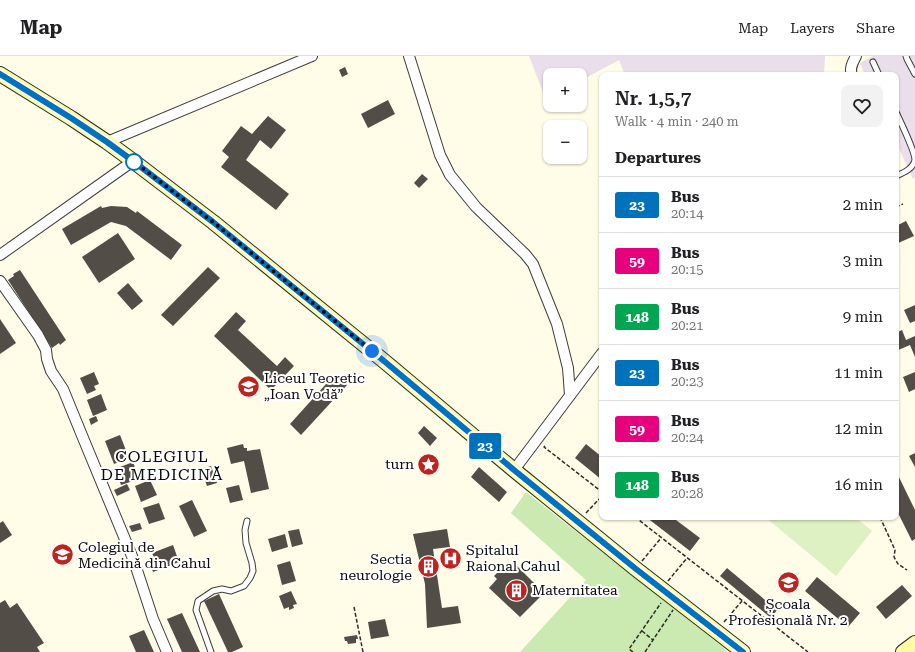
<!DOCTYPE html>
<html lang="en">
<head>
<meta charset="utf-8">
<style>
	body { margin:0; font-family:"Roboto Serif",serif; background:#f2f2f2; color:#202124; height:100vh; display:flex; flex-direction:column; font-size:15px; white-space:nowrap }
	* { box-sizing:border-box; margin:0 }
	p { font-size:13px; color:#757577 }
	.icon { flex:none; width:22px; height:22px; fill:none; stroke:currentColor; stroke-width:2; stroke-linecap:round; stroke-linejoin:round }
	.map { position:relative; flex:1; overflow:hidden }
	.drawer { position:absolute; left:599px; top:16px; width:300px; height:448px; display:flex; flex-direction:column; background:#fff; border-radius:8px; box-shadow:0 1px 3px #0004 }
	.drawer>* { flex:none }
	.badge { padding:0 8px; border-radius:3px; font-size:14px; line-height:26px }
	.controls { position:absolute; left:543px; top:12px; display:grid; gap:8px }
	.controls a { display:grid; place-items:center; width:44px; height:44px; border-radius:8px; background:#fff; box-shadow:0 1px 3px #0004; font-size:20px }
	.you { position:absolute; width:20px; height:20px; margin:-10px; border:3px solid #fff; border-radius:50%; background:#1a73e8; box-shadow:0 0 0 6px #1a73e833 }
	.map>.badge { position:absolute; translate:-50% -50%; box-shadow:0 0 0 2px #fff }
	h2 { padding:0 16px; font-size:15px; line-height:36px }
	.round { display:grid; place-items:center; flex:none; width:42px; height:42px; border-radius:8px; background:#f2f2f2 }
	.head { display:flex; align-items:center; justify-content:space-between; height:68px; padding:0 16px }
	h1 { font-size:19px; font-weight:600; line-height:30px }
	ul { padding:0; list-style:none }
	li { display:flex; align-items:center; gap:12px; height:56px; padding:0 16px; border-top:1px solid #e0e0e0 }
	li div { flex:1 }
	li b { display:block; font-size:15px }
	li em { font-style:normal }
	li .badge { min-width:44px; font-weight:700; text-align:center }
	header { display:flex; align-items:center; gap:24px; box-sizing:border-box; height:56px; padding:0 20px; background:#fff; border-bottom:1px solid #e0e0e0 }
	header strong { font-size:19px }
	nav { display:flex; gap:22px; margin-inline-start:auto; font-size:14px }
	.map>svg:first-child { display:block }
</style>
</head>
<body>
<header>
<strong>Map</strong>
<nav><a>Map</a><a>Layers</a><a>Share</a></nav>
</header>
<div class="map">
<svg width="915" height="596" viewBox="0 0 915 596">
	<rect width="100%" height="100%" fill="#fffce8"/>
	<!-- industrial -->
	<g fill="#eadeea">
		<polygon points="529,0 825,0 824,18 821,19 625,19 619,4 580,25 580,19 550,19 550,42 546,44"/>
		<polygon points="873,0 915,0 915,122 913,123 896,86 896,19 865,19 860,7"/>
	</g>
	<!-- green -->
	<polygon fill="#caeab1" points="526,436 724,592 727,596 520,596 586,524 511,457"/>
	<!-- pitch -->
	<polygon fill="#ddf1c3" points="765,461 855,461 872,475 836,520"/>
	<!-- building -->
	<g fill="#534d47">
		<polygon points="345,11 348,18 342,21 339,14"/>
		<polygon points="388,44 395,58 368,72 361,58"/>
		<polygon points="268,60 286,74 271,93 260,84 246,104 289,138 276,154 221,111 229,101 222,95 241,70 252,78"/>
		<polygon points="422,118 428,123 419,132 414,127"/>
		<polygon points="101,150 102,152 111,150 127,151 136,157 137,155 182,189 171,204 126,170 111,166 71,189 62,173"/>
		<polygon points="906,165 914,180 896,188 896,170"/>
		<polygon points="118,177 135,203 99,227 82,201"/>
		<polygon points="208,211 220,222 173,270 161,259"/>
		<polygon points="20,214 66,284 60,289 59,287 52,292 8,224 14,220 13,218"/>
		<polygon points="128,227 143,245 132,254 117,237"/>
		<polygon points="915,249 915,265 910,267 904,254"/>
		<polygon points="236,256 246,265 238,274 277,310 285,301 294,310 271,334 214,280"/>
		<polygon points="0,263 16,287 0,298"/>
		<polygon points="902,274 906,284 915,280 915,301 910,289 896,295 896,277"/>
		<polygon points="94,316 99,328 94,330 96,334 87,338 80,322"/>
		<polygon points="915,316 915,333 909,336 903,321"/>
		<polygon points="335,318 347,329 301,379 290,368"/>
		<polygon points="101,338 107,354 93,360 87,344"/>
		<polygon points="96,360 98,365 91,369 89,363"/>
		<polygon points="424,370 437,382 430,390 418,377"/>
		<polygon points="120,379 129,402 114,408 105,385"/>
		<polygon points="243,388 244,392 247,392 247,395 260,393 269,433 251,437 244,405 231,408 227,392"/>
		<polygon points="586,388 602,401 602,424 575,402"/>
		<polygon points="915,397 915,411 909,400"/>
		<polygon points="133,406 139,423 121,429 115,413"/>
		<polygon points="211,410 217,427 207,430 201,413"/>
		<polygon points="479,411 507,436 499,446 471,421"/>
		<polygon points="896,415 915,454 915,483 912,485 896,453"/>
		<polygon points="150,424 157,439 141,446 135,430"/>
		<polygon points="127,428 130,434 117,440 114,434"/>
		<polygon points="239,429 243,444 230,447 226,432"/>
		<polygon points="192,444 207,475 194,481 179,450"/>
		<polygon points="159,447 165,463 149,468 143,452"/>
		<polygon points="646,461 672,461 700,482 690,495"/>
		<polygon points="3,465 12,479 0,487 0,467"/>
		<polygon points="140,467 142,473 132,476 129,470"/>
		<polygon points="299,473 303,488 292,491 288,475"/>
		<polygon points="447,473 450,491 433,493 442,552 458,550 461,567 427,572 425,528 413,478"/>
		<polygon points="285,478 288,491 272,496 268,483"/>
		<polygon points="173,489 179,506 153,516 150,508 156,506 152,497"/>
		<polygon points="290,505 296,525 282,529 277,509"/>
		<polygon points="513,506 544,537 520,561 489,532 497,523 494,520 505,509 508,511"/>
		<polygon points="727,512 777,554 771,562 720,520"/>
		<polygon points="817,521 860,557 848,571 805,535"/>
		<polygon points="902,529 912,540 886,563 876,551"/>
		<polygon points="291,535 297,548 293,549 294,552 289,554 289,551 284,553 279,540"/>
		<polygon points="219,538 243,591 232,596 228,596 204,545"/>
		<polygon points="5,544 10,552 17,547 44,587 37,591 40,596 0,596 0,547"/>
		<polygon points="182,557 200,596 182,596 167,563"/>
		<polygon points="385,563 389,580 371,583 368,566"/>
		<polygon points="144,574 154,596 136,596 129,580"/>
		<polygon points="357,579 358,583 356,583 356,587 348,588 347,585 345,585 344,581"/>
	</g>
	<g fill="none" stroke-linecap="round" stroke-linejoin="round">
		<defs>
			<g id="lane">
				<polyline points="906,0 907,3 915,18"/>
				<polyline points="873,6 879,19"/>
				<path d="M896,56C900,65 915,95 915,104C913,113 903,117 896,120"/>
				<polyline points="211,596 196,554 198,545 213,535 222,533 231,535 244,530 250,522 253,515 252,507 246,487 245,474 247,465"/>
			</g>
			<g id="street">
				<polyline points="409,0 440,99 450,119 476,151 525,198 533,208 557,268 568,312 570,339"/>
				<path d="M852,19C849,12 853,6 856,0"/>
				<polyline points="107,86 312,0"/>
				<polyline points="0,199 133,105"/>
				<polyline points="0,225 38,279 46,294 47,303 51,315 63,333 81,377 134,505 153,563 167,596"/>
				<polyline points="514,414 602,297"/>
			</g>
			<g id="secondary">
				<polyline points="0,18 71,62 107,86 133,105 213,166 384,305 514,414 636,513 743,596"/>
				<polyline points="903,596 915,587"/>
			</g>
		</defs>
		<!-- lane casing -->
		<use href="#lane" stroke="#3d3d3d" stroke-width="7"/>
		<!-- street casing -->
		<use href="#street" stroke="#3d3d3d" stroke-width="12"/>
		<!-- secondary casing -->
		<use href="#secondary" stroke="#2c2c2c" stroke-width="16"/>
		<!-- path -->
		<g stroke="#2c2c2c" stroke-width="1.5" stroke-dasharray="4 2" stroke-linecap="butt">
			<polyline points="896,151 903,148"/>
			<polyline points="545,390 544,391 602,436"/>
			<polyline points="586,457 602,440"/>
			<polyline points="635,461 808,596"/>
			<polyline points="880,461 895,494 894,501 898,508 907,514"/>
			<polyline points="642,505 661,482"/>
			<polyline points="668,525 687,502"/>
			<polyline points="354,551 363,596"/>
			<polyline points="724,566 742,545"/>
			<polyline points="642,575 653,584"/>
			<polyline points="633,596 629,593 661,547"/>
			<polyline points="645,596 673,554"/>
		</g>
		<!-- lane -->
		<use href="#lane" stroke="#fff" stroke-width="5"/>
		<!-- street -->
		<use href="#street" stroke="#fff" stroke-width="10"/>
		<!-- secondary -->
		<use href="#secondary" stroke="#fffca3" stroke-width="14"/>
	</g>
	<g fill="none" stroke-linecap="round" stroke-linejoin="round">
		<defs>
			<polyline id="line" points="0,18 71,62 107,86 133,105 213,166 384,305 514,414 636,513 743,596"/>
		</defs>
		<!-- line casing -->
		<use href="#line" stroke="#fff" stroke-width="9"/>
		<!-- line -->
		<use href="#line" stroke="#0072bc" stroke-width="6"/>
		<!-- walk -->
		<polyline stroke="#0a0a0a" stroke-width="4" stroke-dasharray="0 7.2" points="134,106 133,105 213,166 372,295"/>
	</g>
	<!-- icons -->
	<defs>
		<symbol id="school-disc" viewBox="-11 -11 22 22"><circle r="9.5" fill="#be241f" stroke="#fff"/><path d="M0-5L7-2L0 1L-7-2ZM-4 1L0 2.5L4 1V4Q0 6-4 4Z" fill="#fff"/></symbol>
		<symbol id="sight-disc" viewBox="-11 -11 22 22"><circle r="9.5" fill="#be241f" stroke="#fff"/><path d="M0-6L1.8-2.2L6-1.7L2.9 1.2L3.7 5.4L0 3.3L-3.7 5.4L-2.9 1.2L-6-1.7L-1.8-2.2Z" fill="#fff"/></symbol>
		<symbol id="university-disc" viewBox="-11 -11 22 22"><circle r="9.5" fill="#be241f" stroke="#fff"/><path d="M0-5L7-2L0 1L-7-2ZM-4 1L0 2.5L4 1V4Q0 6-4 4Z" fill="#fff"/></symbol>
		<symbol id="hospital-disc" viewBox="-11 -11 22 22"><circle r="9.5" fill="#be241f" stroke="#fff"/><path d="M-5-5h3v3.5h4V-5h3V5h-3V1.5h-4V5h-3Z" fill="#fff"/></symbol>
		<symbol id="building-disc" viewBox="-11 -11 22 22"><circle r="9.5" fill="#be241f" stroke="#fff"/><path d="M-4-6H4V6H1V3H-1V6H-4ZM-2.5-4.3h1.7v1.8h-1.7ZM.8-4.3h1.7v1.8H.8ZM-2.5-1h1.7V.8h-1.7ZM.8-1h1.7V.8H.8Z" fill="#fff"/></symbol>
	</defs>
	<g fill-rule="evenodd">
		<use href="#school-disc" x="236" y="318" width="25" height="25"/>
		<use href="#sight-disc" x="416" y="396" width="25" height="25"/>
		<use href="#university-disc" x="50" y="486" width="25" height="25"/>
		<use href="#hospital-disc" x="438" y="490" width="25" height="25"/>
		<use href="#building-disc" x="416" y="498" width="25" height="25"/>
		<use href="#university-disc" x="776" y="514" width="25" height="25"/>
		<use href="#building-disc" x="504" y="522" width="25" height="25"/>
	</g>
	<!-- markers -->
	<circle fill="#fff" stroke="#0072bc" stroke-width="2" cx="134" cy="106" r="8"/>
	<g text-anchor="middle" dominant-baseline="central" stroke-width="4" stroke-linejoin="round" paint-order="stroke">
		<!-- poi labels -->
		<g font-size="14" fill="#0a0a0a" stroke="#fff" text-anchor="start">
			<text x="264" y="322">Liceul Teoretic<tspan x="264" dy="16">„Ioan Vodă”</tspan></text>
			<text x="414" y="408" text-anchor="end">turn</text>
			<text x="78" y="491">Colegiul de<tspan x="78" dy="16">Medicină din Cahul</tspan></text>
			<text x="466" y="494">Spitalul<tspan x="466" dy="16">Raional Cahul</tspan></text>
			<text x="412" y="503" text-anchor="end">Sectia<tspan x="412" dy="16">neurologie</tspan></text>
			<text x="532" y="534">Maternitatea</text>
			<text x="788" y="548" text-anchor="middle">Școala<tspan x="788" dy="16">Profesională Nr. 2</tspan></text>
		</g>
		<!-- quarter labels -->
		<g font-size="16" letter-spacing="1" fill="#0a0a0a" stroke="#fff">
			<text x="162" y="400">COLEGIUL<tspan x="162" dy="18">DE MEDICINĂ</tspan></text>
		</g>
	</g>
</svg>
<div class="controls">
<a>+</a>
<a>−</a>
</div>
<div class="you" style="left:372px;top:295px"></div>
<b class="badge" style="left:485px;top:390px;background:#0072bc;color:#fff">23</b>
<section class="drawer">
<div class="head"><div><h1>Nr. 1,5,7</h1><p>Walk · 4 min · 240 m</p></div><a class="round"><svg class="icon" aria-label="heart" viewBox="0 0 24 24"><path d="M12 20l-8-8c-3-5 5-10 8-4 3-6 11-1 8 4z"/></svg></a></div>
<h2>Departures</h2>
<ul>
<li><span class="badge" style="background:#0072bc;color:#fff">23</span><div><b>Bus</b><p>20:14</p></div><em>2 min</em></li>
<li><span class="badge" style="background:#e6007e;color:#fff">59</span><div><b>Bus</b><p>20:15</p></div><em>3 min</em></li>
<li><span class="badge" style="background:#00a651;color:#fff">148</span><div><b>Bus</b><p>20:21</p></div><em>9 min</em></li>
<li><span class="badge" style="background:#0072bc;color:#fff">23</span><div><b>Bus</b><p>20:23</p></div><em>11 min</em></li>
<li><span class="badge" style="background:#e6007e;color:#fff">59</span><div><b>Bus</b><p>20:24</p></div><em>12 min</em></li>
<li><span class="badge" style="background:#00a651;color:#fff">148</span><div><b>Bus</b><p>20:28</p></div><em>16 min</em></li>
</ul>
</section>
</div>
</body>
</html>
